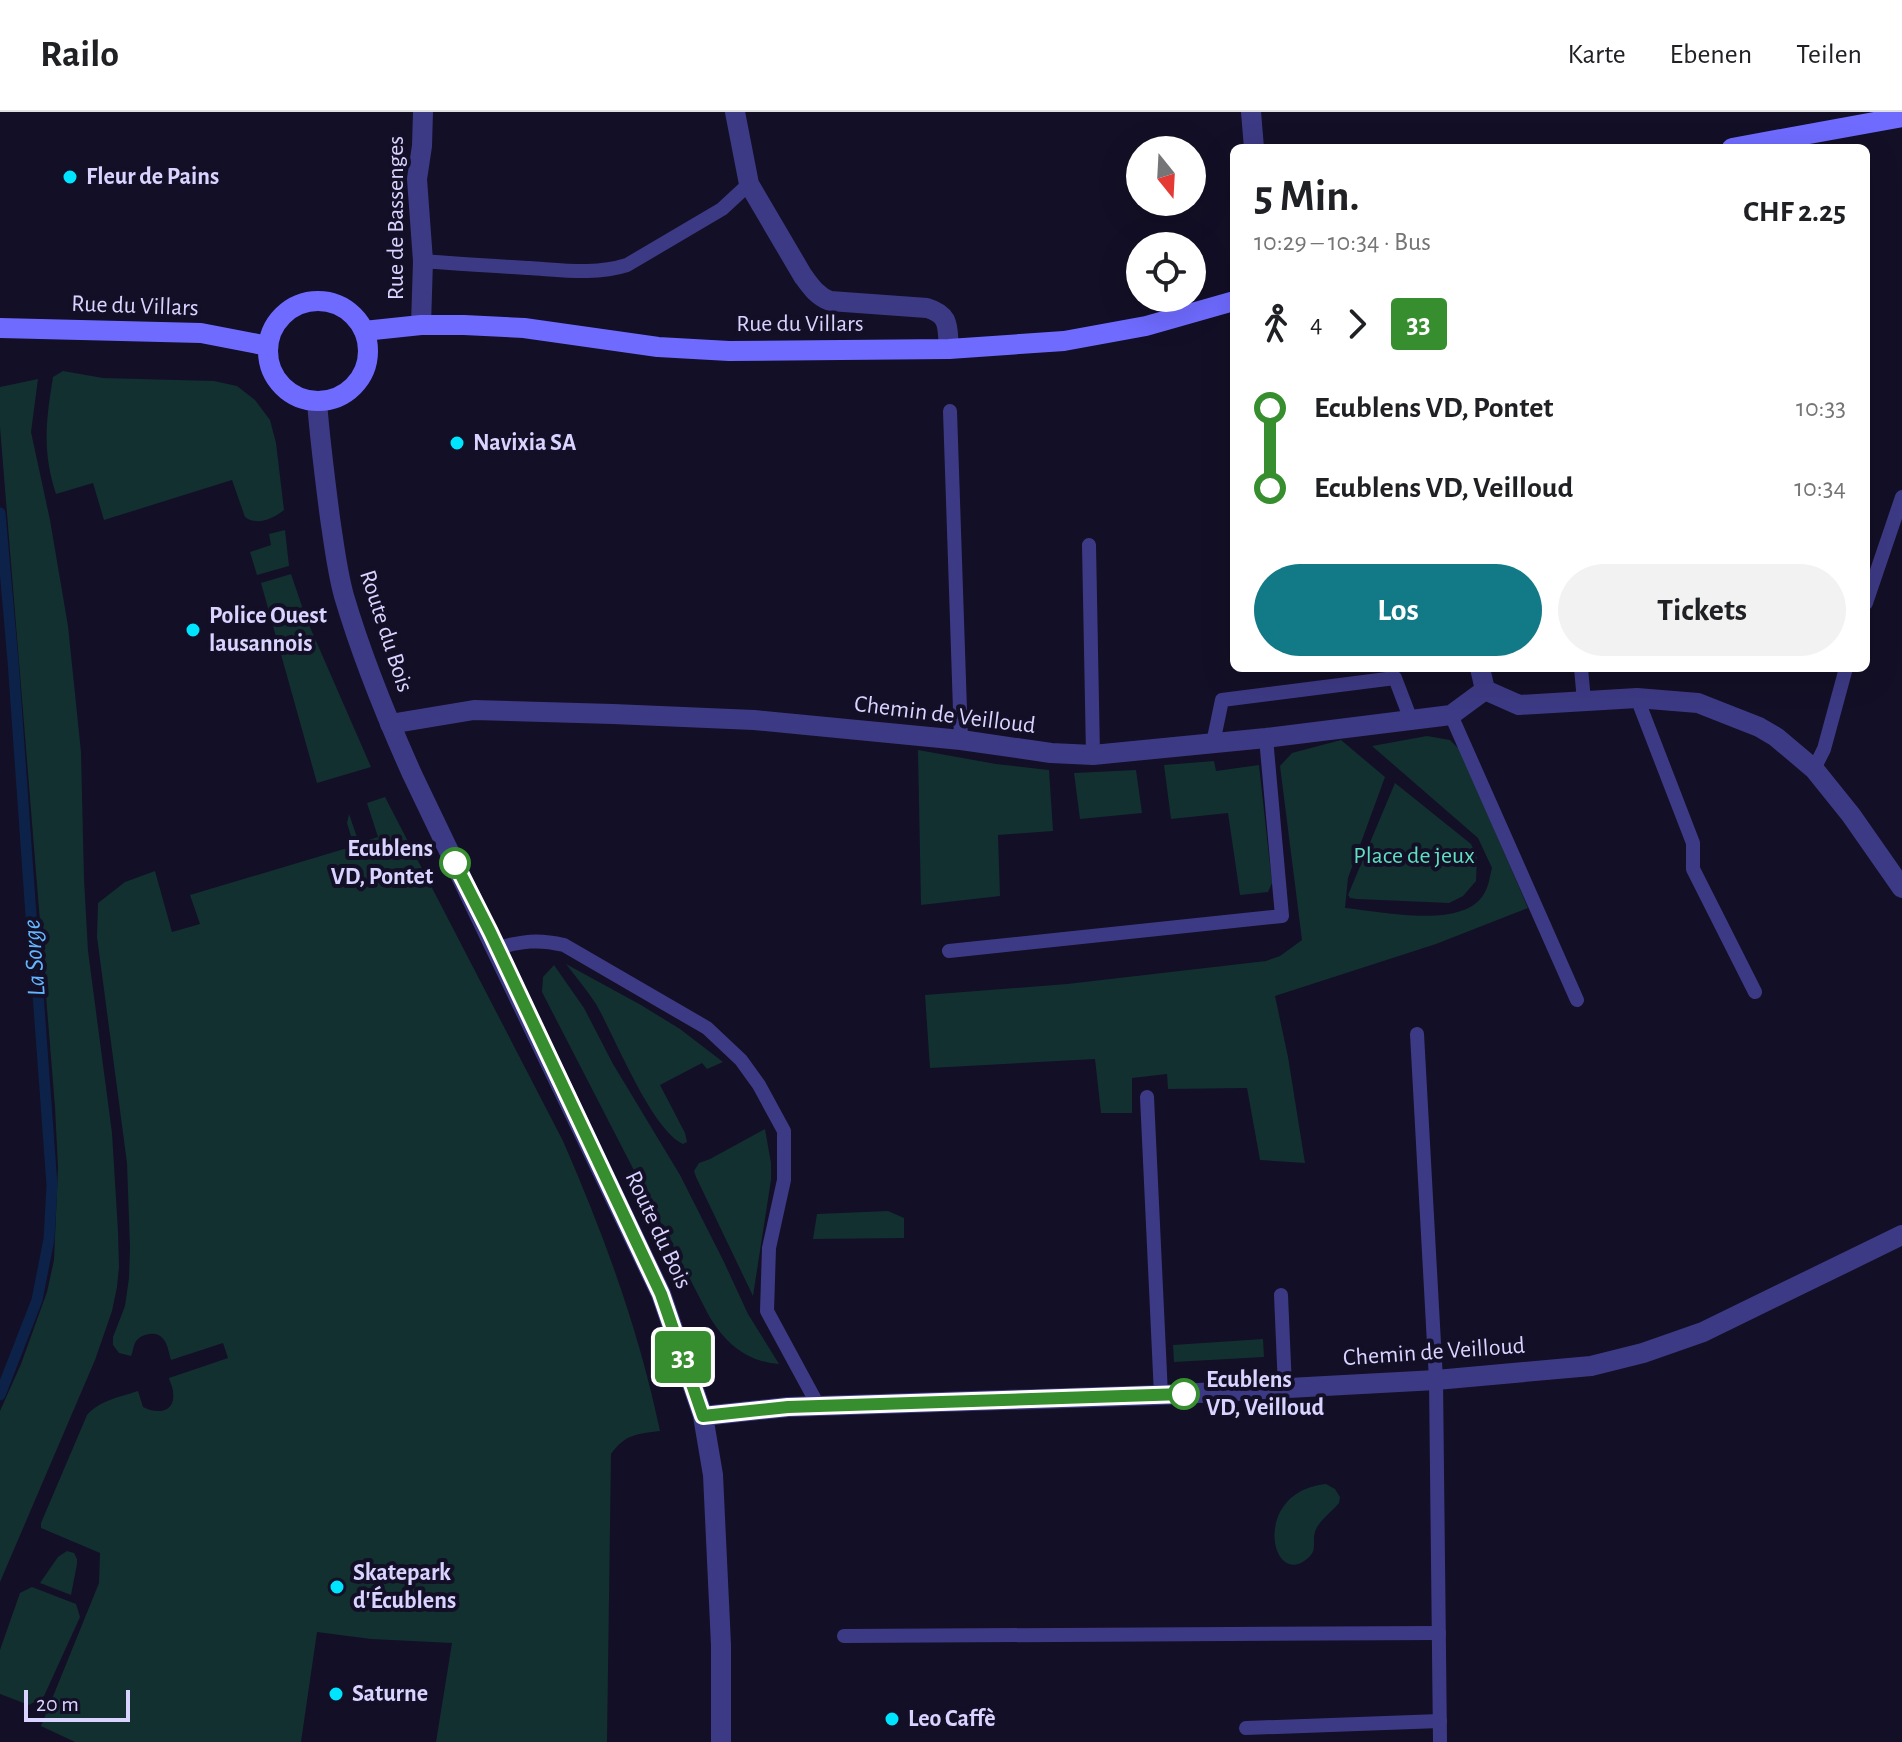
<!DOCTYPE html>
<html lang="de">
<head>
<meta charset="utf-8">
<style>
	body { margin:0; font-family:"Alegreya Sans",sans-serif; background:#f2f2f2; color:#202124; height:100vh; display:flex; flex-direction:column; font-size:30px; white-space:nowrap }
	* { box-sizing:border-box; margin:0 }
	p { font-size:26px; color:#757577 }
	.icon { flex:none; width:44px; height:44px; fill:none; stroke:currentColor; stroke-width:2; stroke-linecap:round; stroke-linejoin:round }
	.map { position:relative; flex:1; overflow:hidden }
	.panel { position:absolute; left:1230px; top:32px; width:640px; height:528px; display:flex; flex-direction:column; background:#fff; border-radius:12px; box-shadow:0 8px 32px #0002 }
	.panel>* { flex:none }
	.badge { padding:0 16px; border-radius:6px; font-size:28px; line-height:52px }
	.needle { width:52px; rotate:162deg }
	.controls { position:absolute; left:1126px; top:24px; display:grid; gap:16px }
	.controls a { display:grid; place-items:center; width:80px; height:80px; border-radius:50%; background:#fff; box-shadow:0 8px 32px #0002; font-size:40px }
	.scale { position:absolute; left:24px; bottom:20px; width:106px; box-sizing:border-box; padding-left:8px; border:4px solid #d9d4ff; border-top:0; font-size:22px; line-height:28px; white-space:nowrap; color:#d9d4ff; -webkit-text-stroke:6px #130f26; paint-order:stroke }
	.map>.badge { position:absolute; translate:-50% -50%; box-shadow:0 0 0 4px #fff }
	.legs { display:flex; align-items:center; gap:12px; height:88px; padding:0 24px; font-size:26px }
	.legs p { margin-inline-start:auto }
	.summary { display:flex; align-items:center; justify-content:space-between; height:136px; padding:0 24px }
	h1 { font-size:44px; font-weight:700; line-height:60px }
	.action { display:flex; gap:16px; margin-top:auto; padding:16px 24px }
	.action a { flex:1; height:92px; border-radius:48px; background:#127987; color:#fff; font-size:32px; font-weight:700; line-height:92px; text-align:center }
	.action a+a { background:#f2f2f2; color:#202124 }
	ul { padding:0 24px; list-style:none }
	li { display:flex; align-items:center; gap:28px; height:80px; font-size:30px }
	li i { display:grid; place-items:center; width:12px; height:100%; margin:0 10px; background:currentColor }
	li i::after { content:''; width:20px; height:20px; margin:-10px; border:6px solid; border-radius:50%; background:#fff }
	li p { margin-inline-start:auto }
	li:first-child i { background:linear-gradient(#0000 50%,currentColor 0) }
	li:last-child i { background:linear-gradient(currentColor 50%,#0000 0) }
	header { display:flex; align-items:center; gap:48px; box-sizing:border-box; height:112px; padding:0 40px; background:#fff; border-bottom:2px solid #e0e0e0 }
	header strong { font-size:38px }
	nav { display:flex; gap:44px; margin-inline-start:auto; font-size:28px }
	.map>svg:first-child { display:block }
</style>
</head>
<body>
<header>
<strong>Railo</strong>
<nav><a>Karte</a><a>Ebenen</a><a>Teilen</a></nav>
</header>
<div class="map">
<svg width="1902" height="1630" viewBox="0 0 1902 1630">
	<rect width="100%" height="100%" fill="#130f26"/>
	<!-- green -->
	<g fill="#12302f">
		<path d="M63,259L103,266L214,269L237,274L255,288L270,308L276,331L284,398C273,407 257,414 245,405L232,368L104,408L93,371L56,382C42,339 46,309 53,265Z"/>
		<polygon points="38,267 31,320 50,408 68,514 81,640 84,767 88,839 112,1021 118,1119 119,1155 117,1175 112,1199 95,1248 0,1470 0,1299 21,1252 47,1180 54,1148 58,1056 55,995 0,315 0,275"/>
		<polygon points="285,418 289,454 257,463 250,440 271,433 269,422"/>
		<polygon points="291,462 306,506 371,655 317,671 261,471"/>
		<path d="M1427,624L1450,628L1460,638L1528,796L1436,832L1275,884L1288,945L1305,1051L1260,1048L1247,976L1168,977L1167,962L1132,966V1001H1101L1095,947L930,956L925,883L1067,872L1266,849L1280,844L1302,828L1280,654L1292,641L1341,628L1385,665L1348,766L1345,796C1380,799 1466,819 1485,780C1489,773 1490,763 1492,756L1478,726L1372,634Z"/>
		<polygon points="918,638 996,652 1049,658 1053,719 998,723 1000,784 921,793"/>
		<polygon points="1214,649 1216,659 1259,653 1272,771 1268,780 1240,783 1228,701 1171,707 1164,653"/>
		<polygon points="1136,658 1142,701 1080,707 1074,661"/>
		<polygon points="1395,671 1471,732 1477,746 1476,769 1463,784 1449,791 1357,787 1350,786 1348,783"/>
		<path d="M385,685L563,1029C604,1123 639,1218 660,1319C637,1322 625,1322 611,1342L607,1630H436L452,1531L371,1527L317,1520L301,1630H75L41,1614L99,1471L100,1441L41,1416V1411L87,1303C100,1288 120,1285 138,1279L143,1295C158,1303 176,1300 173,1280C173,1275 170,1271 169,1266L228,1246L223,1231L171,1248C169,1242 168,1233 164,1228C158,1218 140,1221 135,1231C133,1235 133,1240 131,1244L119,1241L113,1233V1225L125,1194L129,1166L130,1136L127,1051L97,825L98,791L125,770L155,759L172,820L200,812L190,783L354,734L347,711L349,702L359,731L378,725L367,691Z"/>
		<path d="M566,852L641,893L680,917L723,950L707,957L702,951L660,973L685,1021L687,1030L683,1032C651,1017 615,925 596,892C587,878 576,865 566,852Z"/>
		<path d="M554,853L584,896L613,952L680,1063L724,1150L748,1202L779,1252C746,1250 723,1229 708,1202L542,880L543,865Z"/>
		<polygon points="765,1017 771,1051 771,1068 753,1184 696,1065 694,1059 699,1051 710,1047"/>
		<polygon points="888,1099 904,1106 904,1126 813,1127 817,1102"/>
		<polygon points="1263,1227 1264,1245 1174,1250 1173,1233"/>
		<path d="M1326,1372L1335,1377L1340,1385L1339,1391C1332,1400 1318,1409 1315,1420C1312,1429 1317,1437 1310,1444C1272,1483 1248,1380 1326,1372Z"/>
		<polygon points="67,1439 74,1441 77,1447 77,1452 71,1483 40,1471 58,1445"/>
		<polygon points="32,1475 76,1492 80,1505 44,1584 29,1593 0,1582 0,1538 20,1481"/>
	</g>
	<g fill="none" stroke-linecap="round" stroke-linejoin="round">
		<!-- stream -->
		<polyline stroke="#0c2248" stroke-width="11" points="0,401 13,549 31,803 38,882 52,1073 49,1127 37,1188 0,1283"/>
		<!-- service -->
		<g stroke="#3d3a85" stroke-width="14">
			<path d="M423,149C458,152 494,154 529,156C562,158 596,163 627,153L722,97L749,72"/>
			<polyline points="950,299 961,628"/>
			<polyline points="1089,433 1093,643"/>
			<polyline points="1866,491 1902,385"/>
			<polyline points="1581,556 1584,589"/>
			<polyline points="1637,586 1693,731 1693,757 1755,880"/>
			<polyline points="1451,603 1577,888"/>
			<polyline points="1213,631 1222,588 1395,566 1411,608"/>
			<polyline points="1814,657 1824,637 1846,556"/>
			<path d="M497,836C523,829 538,827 564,833L707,916L741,948L759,973L784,1019V1068L769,1136L767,1199L819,1295"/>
			<polyline points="949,839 1282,804 1266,626"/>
			<polyline points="1417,922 1436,1268 1440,1630"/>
			<polyline points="1147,985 1161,1283"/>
			<polyline points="1281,1183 1285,1276"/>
			<polyline points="844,1524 1439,1521"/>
			<polyline points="1246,1616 1440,1609"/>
		</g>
		<!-- minor -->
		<g stroke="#3d3a85" stroke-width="20">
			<path d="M735,0L749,72L803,164C811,175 817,184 830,189L927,196C951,203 947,216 949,237"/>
			<polyline points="1251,0 1254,36"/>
			<polyline points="421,213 423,149 417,67 422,34 423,0"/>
			<path d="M317,290C320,329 325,367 330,406C334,432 337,459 344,484C362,545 386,604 412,662L661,1182L703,1304L713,1363L721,1533V1630"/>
			<polyline points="1480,556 1485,578"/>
			<polyline points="1485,578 1519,593 1637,586 1698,591 1759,615 1776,625 1814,657 1851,703 1902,776"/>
			<polyline points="390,612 474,598 613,602 754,608 961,628 1051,641 1093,643 1266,626 1451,603 1485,578"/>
			<polyline points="703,1304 788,1295 1161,1283 1436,1268 1591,1254 1643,1241 1703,1220 1902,1123"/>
		</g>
		<!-- secondary -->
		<g stroke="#6f6bff" stroke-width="20">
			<polyline points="1732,36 1902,5"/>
			<circle cx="318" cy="239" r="50"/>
			<polyline points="0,216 201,221 268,234"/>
			<polyline points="364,219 421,213 464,213 524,216 658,235 729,239 949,237 1064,229 1146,214 1234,189"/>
		</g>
	</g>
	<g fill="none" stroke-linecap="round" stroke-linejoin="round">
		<defs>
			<polyline id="line-1" points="455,751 490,820 661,1182 703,1304 788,1295 1184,1282"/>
		</defs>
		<!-- line-1 casing -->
		<use href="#line-1" stroke="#fff" stroke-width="18"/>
		<!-- line-1 -->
		<use href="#line-1" stroke="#378e2e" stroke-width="12"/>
	</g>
	<!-- markers -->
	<g fill="#00e5ff" stroke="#130f26" stroke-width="3">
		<circle cx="70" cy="65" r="8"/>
		<circle cx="457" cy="331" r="8"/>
		<circle cx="193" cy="518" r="8"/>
		<circle cx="337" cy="1475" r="8"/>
		<circle cx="336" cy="1582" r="8"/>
		<circle cx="892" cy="1607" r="8"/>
	</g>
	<g fill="#fff" stroke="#378e2e" stroke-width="4">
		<circle cx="455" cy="751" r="14"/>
		<circle cx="1184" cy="1282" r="14"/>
	</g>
	<g text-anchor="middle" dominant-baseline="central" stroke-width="8" stroke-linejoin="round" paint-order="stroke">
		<!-- poi labels -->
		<g font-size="24" font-weight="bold" fill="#d9d4ff" stroke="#130f26" text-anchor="start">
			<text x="86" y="65">Fleur de Pains</text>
			<text x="473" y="331">Navixia SA</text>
			<text x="209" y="504">Police Ouest<tspan x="209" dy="28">lausannois</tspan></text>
			<text x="353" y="1461">Skatepark<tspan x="353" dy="28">d'Écublens</tspan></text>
			<text x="352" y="1582">Saturne</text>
			<text x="908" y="1607">Leo Caffè</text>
		</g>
		<!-- street labels -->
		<g font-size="24" fill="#d9d4ff" stroke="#130f26">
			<text transform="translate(396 106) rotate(-90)">Rue de Bassenges</text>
			<text transform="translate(135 194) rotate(2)">Rue du Villars</text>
			<text x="800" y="212">Rue du Villars</text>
			<text transform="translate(386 519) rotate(72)">Route du Bois</text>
			<text transform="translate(945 603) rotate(7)">Chemin de Veilloud</text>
			<text transform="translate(658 1118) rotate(65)">Route du Bois</text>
			<text transform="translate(1434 1240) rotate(-4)">Chemin de Veilloud</text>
		</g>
		<!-- stop labels -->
		<g font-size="24" font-weight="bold" fill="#d9d4ff" stroke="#130f26" text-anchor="end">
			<text x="433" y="737">Ecublens<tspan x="433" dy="28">VD, Pontet</tspan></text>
			<text x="1206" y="1268" text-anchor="start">Ecublens<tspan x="1206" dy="28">VD, Veilloud</tspan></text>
		</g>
		<!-- park labels -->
		<g font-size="24" fill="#5fe0c0" stroke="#130f26">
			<text x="1414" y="744">Place de jeux</text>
		</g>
		<!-- water labels -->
		<g font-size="26" font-style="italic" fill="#62b6ff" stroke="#130f26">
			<text transform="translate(34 846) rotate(-94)">La Sorge</text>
		</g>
	</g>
</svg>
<div class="controls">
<a><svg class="needle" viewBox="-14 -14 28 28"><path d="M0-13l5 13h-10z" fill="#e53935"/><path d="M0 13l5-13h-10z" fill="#757577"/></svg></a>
<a><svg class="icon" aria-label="locate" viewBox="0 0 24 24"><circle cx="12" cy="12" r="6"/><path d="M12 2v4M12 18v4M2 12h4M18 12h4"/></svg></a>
</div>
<div class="scale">20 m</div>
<b class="badge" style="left:683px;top:1245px;background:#378e2e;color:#fff">33</b>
<section class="panel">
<div class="summary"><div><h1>5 Min.</h1><p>10:29 – 10:34 · Bus</p></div><b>CHF 2.25</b></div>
<div class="legs"><svg class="icon" aria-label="walk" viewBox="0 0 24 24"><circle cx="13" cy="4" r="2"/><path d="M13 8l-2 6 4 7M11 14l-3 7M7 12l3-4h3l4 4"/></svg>4<svg class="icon" aria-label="forward" viewBox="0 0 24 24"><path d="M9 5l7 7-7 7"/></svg><b class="badge" style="background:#378e2e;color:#fff">33</b></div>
<ul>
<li><i style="color:#378e2e"></i><b>Ecublens VD, Pontet</b><p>10:33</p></li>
<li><i style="color:#378e2e"></i><b>Ecublens VD, Veilloud</b><p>10:34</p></li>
</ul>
<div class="action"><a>Los</a><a>Tickets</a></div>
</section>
</div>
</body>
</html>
